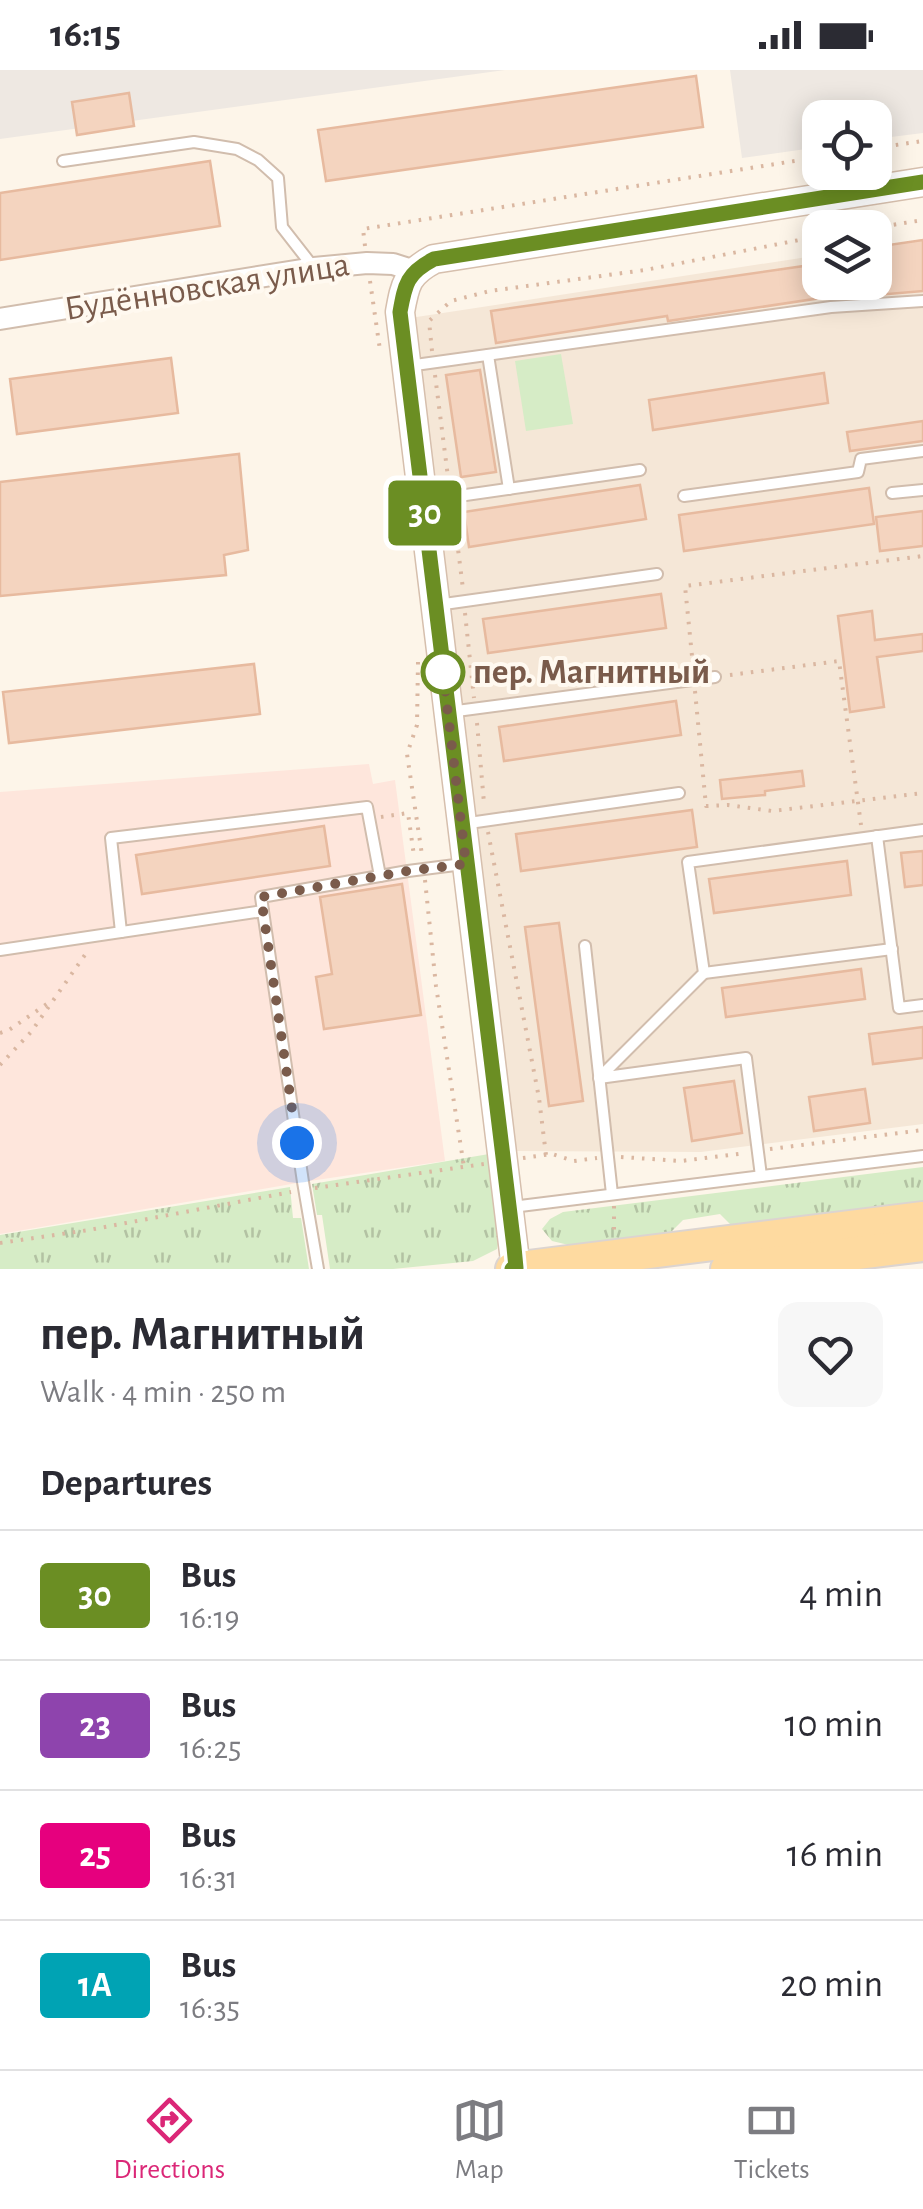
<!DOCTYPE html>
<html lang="en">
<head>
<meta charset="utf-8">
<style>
	body { margin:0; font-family:"Alegreya Sans",sans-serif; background:#f7f7f7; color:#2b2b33; height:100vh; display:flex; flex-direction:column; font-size:38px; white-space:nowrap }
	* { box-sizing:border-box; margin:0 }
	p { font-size:32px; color:#7c7c81 }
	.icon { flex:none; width:55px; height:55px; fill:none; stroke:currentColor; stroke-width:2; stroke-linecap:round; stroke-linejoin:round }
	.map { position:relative; height:1199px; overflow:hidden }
	.sheet { display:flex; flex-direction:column; background:#fff; flex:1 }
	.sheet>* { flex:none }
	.badge { padding:0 20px; border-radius:8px; font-size:35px; line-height:65px }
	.controls { position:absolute; left:802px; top:30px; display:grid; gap:20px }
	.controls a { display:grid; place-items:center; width:90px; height:90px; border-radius:20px; background:#fff; box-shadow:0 5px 25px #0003; font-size:50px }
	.you { position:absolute; width:50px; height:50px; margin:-25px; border:8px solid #fff; border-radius:50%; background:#1a73e8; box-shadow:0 0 0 15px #1a73e833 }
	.map>.badge { position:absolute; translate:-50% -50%; box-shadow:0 0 0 5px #fff }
	h2 { padding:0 40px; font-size:38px; line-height:90px }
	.round { display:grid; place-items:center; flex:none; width:105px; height:105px; border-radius:20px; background:#f7f7f7 }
	.overview { display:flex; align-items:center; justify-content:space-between; height:170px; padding:0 40px }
	h1 { font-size:48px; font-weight:700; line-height:75px }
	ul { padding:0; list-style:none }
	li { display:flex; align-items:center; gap:30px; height:130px; padding:0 40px; border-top:2px solid #e1e1e2 }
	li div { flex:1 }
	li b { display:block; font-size:38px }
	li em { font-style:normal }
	li .badge { min-width:110px; font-weight:700; text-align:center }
	.status { display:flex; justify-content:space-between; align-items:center; height:70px; padding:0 50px; background:#fff; direction:ltr }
	.status svg { height:28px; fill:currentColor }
	.dock { display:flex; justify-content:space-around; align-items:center; height:140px; border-top:2px solid #e1e1e2; background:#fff; font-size:28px; color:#7c7c81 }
	.dock a { display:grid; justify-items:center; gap:5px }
	.dock .active { color:#db2777 }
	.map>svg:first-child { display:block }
</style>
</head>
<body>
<div class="status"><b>16:15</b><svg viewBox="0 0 49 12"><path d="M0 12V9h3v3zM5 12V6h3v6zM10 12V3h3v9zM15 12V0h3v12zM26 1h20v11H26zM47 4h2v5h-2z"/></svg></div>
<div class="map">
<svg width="923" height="1199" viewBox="0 0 923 1199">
	<defs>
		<pattern id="grass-tufts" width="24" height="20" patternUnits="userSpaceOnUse" patternTransform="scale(2.5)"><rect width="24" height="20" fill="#d6ecc6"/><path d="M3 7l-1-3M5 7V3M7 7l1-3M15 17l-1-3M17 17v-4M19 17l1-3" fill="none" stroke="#b3c2a3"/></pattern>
	</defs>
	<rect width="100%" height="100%" fill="#fdf5e9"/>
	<!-- residential -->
	<polygon fill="#f5e7d7" points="923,170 923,1054 701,1082 515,1081 410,248 820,185 820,212 875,212"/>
	<!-- commercial -->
	<polygon fill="#fee6dc" points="369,694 373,714 395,710 445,1091 303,1112 0,1164 0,722"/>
	<!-- industrial -->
	<g fill="#eee8e2">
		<polygon points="0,0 505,0 0,69"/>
		<polygon points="730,0 923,0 923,63 875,69 875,48 820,48 820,77 742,88"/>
	</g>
	<!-- grass -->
	<g fill="url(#grass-tufts)">
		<polygon points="489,1084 501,1157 497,1179 473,1191 393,1199 330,1199 322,1145 317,1145 312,1114"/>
		<polygon points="923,1097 923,1135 733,1157 720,1144 683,1150 670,1163 573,1176 552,1171 542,1159 550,1149 563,1142"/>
		<polygon points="290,1117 293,1148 301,1148 309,1199 0,1199 0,1165"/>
	</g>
	<!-- pitch -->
	<polygon fill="#d6ecc6" points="561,284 573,354 526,361 515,291"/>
	<!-- building -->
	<g fill="#f4d4bf" stroke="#e7ba9f" stroke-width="2.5">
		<polygon points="696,6 703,57 326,111 318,60"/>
		<polygon points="129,23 134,56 77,65 72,32"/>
		<polygon points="210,91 220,156 0,190 0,123"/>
		<polygon points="923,170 923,221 842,228 841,225 668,251 667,246 496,273 491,241 811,195 814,212 875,212 875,177"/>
		<polygon points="171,288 178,343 17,364 10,309"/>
		<polygon points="480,300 496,402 461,407 446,305"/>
		<polygon points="824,303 828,333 653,360 649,330"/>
		<polygon points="923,351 923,371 850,381 847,362"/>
		<polygon points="239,384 248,480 224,485 226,505 0,526 0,412"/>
		<polygon points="640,415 646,449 469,477 464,442"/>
		<polygon points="869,418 874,454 684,481 679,445"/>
		<polygon points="923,441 923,476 880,481 876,447"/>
		<polygon points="661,524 666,558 488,583 483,549"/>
		<polygon points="872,541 875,570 923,564 923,581 877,587 884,637 850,642 838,546"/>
		<polygon points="254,594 260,644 9,673 3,622"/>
		<polygon points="676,631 681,665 504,691 499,657"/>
		<polygon points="802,701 804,716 765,721 765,725 722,729 720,710"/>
		<polygon points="692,740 697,777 521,801 516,764"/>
		<polygon points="324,756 330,796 142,824 136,785"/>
		<polygon points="923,781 923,815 905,817 901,783"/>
		<polygon points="847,791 851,825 714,843 709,809"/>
		<polygon points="402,814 421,945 324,959 316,907 332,904 320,827"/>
		<polygon points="559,853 583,1031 549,1036 525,857"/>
		<polygon points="861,899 865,929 726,947 722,918"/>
		<polygon points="923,957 923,988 873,994 869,964"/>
		<polygon points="734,1011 742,1063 692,1071 684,1018"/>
		<polygon points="865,1019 870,1053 814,1061 809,1027"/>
	</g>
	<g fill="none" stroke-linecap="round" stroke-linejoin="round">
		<defs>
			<g id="service">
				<polyline points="63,91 194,72 237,79 258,90 278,108 282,157 314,198"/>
				<polyline points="488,285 509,419"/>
				<polyline points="408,296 831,237 923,231"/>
				<polyline points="892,423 923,420"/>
				<polyline points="684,426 858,402 861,389 923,381"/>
				<polyline points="424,431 640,400"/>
				<polyline points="437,535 657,504"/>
				<polyline points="449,642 715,607"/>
				<polyline points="462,754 679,723"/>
				<polyline points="877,766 899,938 923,935"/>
				<polyline points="263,841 261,827 408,801 463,794"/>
				<polyline points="121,862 111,768 367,737 380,806"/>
				<polyline points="585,876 612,1124"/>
				<polyline points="0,880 263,841 303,1112 318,1199"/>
				<polyline points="704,903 892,879"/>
				<polyline points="761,1106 746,988 599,1008 704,903 688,792 923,760"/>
				<polyline points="512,1137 923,1086"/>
			</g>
			<polyline id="minor" points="0,249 314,198 367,193 393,194 415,201"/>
			<path id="secondary" d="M516,1199L400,242C405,214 407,203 434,189L923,112"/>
			<g id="primary">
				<polyline points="512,1199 923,1148"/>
				<polyline points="727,1199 923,1175"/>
			</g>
		</defs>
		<!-- service casing -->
		<use href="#service" stroke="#d1bdad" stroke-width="14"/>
		<!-- minor casing -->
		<use href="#minor" stroke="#d1bdad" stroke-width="24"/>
		<!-- secondary casing -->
		<use href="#secondary" stroke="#d6bfad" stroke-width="31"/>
		<!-- primary casing -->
		<use href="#primary" stroke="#dcd4d0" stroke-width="36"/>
		<!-- path -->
		<g stroke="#dab7a1" stroke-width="4" stroke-dasharray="2.5 8" stroke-linecap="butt">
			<polyline points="875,78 923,71"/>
			<polyline points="873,158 923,150"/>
			<polyline points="365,176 363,159 820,87"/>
			<polyline points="370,211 380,280"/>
			<polyline points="432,281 429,251 451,231 490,221 645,200 820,166"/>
			<polyline points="435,305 449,415"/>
			<polyline points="453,439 463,519"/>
			<polyline points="465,543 474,628"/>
			<polyline points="418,592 417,655 407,684 422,785"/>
			<polyline points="693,596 685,516 923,486"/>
			<polyline points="730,605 839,591 861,755"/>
			<polyline points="695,621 706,736 728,735 772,741 923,723"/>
			<polyline points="477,653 484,733"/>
			<polyline points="381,747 408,743 414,786"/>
			<polyline points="488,762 539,1028 546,1085"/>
			<polyline points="425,810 436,916 464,1097"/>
			<polyline points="0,963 9,960 51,931"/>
			<polyline points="0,995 31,962 87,882"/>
			<polyline points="770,1079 923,1060"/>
			<polyline points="621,1087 681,1091 746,1083"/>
			<polyline points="523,1088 552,1084 574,1091 597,1088"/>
			<polyline points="315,1118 484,1094"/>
			<polyline points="614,1136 614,1162"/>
			<polyline points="0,1173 89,1160 291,1122"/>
		</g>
		<!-- service -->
		<use href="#service" stroke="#fff" stroke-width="10"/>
		<!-- minor -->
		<use href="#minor" stroke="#fff" stroke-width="20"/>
		<!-- secondary -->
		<use href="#secondary" stroke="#fff" stroke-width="28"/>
		<!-- primary -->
		<use href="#primary" stroke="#fedaa0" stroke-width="32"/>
	</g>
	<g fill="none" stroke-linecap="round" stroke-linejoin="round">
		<defs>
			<path id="line" d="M512,1199L516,1198L514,1177L400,242C405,214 407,203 434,189L923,112"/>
		</defs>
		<!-- line casing -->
		<use href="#line" stroke="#fff" stroke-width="22"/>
		<!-- line -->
		<use href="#line" stroke="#6b8e23" stroke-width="15"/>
		<!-- walk -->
		<polyline stroke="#7a5b4b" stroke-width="10" stroke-dasharray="0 18" points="297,1073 261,827 408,801 466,794 443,602"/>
	</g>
	<!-- markers -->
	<circle fill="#fff" stroke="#6b8e23" stroke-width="5" cx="443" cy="602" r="20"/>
	<g text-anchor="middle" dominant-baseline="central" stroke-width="8" stroke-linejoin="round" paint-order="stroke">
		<!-- street labels -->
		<g font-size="35" fill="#7a5b4b" stroke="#fff9f0">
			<text transform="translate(207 217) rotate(-9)">Будённовская улица</text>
		</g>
		<!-- stop labels -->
		<g font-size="35" font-weight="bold" fill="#7a5b4b" stroke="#fff9f0" text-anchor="start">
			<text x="473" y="602">пер. Магнитный</text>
		</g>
	</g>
</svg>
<div class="controls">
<a><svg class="icon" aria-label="locate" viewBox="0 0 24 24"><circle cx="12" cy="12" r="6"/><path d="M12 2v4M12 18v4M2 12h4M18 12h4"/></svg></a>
<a><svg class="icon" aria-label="layers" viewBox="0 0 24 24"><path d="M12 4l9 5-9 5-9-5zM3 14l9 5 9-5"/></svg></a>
</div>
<div class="you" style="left:297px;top:1073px"></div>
<b class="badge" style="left:425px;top:443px;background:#6b8e23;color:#fff">30</b>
</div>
<section class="sheet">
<div class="overview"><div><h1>пер. Магнитный</h1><p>Walk · 4 min · 250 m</p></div><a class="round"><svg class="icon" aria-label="heart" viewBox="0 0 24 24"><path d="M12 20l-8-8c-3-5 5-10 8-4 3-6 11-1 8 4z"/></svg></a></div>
<h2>Departures</h2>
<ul>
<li><span class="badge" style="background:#6b8e23;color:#fff">30</span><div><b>Bus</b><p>16:19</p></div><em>4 min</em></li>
<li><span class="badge" style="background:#8e44ad;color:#fff">23</span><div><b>Bus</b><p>16:25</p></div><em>10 min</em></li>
<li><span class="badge" style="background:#e6007e;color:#fff">25</span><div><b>Bus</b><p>16:31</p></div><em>16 min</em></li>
<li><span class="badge" style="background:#00a3b4;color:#fff">1А</span><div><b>Bus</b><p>16:35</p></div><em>20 min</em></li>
</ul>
</section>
<nav class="dock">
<a class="active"><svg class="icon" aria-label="directions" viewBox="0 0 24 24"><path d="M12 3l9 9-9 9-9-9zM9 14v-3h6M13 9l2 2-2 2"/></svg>Directions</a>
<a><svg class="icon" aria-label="map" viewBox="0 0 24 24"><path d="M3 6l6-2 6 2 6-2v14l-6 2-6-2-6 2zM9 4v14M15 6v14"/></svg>Map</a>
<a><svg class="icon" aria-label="tickets" viewBox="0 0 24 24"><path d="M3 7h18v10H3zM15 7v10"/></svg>Tickets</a>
</nav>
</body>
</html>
